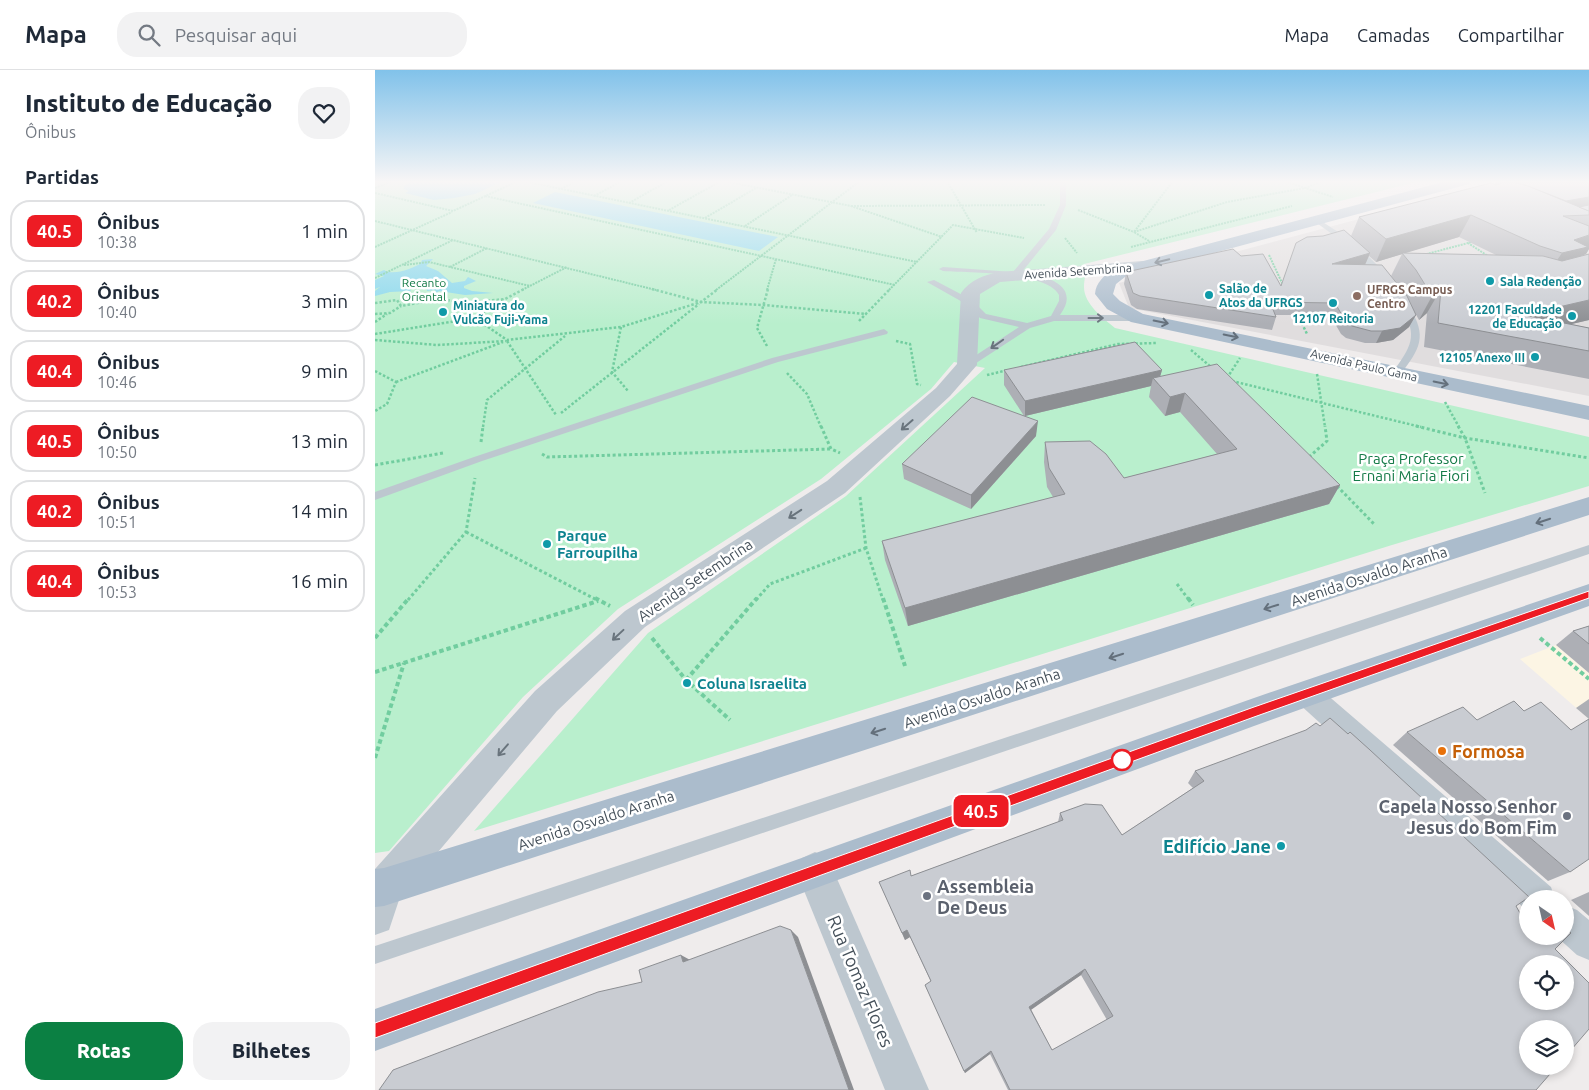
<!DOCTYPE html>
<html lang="pt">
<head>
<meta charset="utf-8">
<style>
	body { margin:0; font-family:Ubuntu,sans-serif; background:#f2f2f3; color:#1f2937; height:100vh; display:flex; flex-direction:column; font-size:19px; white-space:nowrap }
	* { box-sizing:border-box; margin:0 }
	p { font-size:16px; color:#747a83 }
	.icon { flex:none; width:28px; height:28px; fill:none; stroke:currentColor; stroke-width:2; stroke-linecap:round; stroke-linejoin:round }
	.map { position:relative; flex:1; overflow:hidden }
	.side { display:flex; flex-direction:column; background:#fff; width:375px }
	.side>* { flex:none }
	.badge { padding:0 10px; border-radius:8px; font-size:18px; line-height:32px }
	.needle { width:32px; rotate:146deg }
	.controls { position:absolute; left:1144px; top:820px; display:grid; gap:10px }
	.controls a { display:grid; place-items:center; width:55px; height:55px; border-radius:50%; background:#fff; box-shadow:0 2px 8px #0003; font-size:25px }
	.map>.badge { position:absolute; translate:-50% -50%; box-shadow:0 0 0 2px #fff }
	h2 { padding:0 25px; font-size:19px; line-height:45px }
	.round { display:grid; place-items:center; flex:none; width:52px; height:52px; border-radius:20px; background:#f2f2f3 }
	.summary { display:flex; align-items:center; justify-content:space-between; height:85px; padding:0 25px }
	h1 { font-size:24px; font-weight:800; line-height:38px }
	.button { display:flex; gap:10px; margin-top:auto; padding:10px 25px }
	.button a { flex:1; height:58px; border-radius:20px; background:#0b8043; color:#fff; font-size:20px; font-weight:800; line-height:58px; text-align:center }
	.button a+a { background:#f2f2f3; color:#1f2937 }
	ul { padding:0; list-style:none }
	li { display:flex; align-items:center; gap:15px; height:62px; margin:0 10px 8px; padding:0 15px; border:2px solid #e0e1e3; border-radius:20px }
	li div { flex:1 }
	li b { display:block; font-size:19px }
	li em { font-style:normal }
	li .badge { min-width:55px; font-weight:700; text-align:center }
	header { display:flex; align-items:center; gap:30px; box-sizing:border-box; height:70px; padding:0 25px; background:#fff; border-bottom:1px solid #e0e1e3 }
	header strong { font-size:24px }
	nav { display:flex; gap:28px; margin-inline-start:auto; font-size:18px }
	.search { width:350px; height:45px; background:#f2f2f3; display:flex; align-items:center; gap:12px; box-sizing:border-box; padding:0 18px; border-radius:20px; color:#747a83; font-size:19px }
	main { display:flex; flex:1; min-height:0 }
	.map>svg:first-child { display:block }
</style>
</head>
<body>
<header>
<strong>Mapa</strong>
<div class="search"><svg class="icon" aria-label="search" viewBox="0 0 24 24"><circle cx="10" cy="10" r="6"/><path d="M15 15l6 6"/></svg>Pesquisar aqui</div>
<nav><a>Mapa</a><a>Camadas</a><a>Compartilhar</a></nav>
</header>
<main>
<section class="side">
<div class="summary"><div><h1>Instituto de Educação</h1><p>Ônibus</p></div><a class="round"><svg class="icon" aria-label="heart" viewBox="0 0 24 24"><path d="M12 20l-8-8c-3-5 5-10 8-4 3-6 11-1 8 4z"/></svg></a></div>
<h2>Partidas</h2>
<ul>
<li><span class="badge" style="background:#ed1c24;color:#fff">40.5</span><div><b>Ônibus</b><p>10:38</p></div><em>1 min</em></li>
<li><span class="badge" style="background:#ed1c24;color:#fff">40.2</span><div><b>Ônibus</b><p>10:40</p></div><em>3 min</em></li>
<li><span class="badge" style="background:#ed1c24;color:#fff">40.4</span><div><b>Ônibus</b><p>10:46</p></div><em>9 min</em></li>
<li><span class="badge" style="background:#ed1c24;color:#fff">40.5</span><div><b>Ônibus</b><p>10:50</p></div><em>13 min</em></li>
<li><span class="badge" style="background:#ed1c24;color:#fff">40.2</span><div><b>Ônibus</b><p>10:51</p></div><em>14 min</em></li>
<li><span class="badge" style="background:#ed1c24;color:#fff">40.4</span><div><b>Ônibus</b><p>10:53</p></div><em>16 min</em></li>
</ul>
<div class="button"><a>Rotas</a><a>Bilhetes</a></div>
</section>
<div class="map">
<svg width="1214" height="1020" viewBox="0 0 1214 1020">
	<rect width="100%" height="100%" fill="#efecec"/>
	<!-- commercial -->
	<polygon fill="#fcf5e4" points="1181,575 1214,603 1214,649 1145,589"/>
	<!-- education -->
	<polygon fill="#e0ddde" points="1127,111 1214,111 1214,326 754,238 744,213"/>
	<!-- green -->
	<path fill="#b9efcd" d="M0,111H1046L709,194C713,207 709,205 709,217C709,234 728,248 740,258L1214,367V416L1017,475L99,761L273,563L471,426L610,298L579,292L556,319L446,409L243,539L148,627L14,781L0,783Z"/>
	<!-- water -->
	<g fill="#86d8ec">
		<polygon points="37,111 128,111 100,124 79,128 59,130 30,123 34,121 29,119 29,116"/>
		<polygon points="180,122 403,167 384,181 158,133"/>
		<path d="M58,189L51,196L63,201L77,213L90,211L93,207L101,211L89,216V218L97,221L118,223L90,225L64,221L61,223L60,220L52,221V218H43L42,215L30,214L36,221L15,222L0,226V221L5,217L0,219V210L9,206L0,204L9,200C17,206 38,199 46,193L47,190Z"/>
	</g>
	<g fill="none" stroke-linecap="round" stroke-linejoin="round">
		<!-- path-far3 -->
		<g stroke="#71cd9f" stroke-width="2" stroke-dasharray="2 1" stroke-linecap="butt">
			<polyline points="148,111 542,192"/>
			<polyline points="349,111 476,136 567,167"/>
			<polyline points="572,111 602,163"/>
			<polyline points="838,111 874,111"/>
			<polyline points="909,111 958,127"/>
			<polyline points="0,118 17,111"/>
			<polyline points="186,119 201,111"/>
			<polyline points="0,123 78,141 143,111"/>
			<polyline points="110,126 520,215"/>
			<polyline points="219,126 247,111"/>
			<polyline points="254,133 293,111"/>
			<polyline points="476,136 670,135"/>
			<polyline points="294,140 346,111"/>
			<polyline points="703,140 759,162 852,132 930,118 948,111"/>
			<polyline points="330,148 381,118"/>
			<polyline points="0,151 281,220"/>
			<polyline points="370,156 417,125"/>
			<polyline points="690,168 702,183"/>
			<polyline points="774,171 759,162 798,111"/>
			<polyline points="1099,171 1093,173 1113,186"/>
			<polyline points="0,177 77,142"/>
			<polyline points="756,177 917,136"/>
			<polyline points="894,185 908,215"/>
			<polyline points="1048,185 1093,173"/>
			<polyline points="29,195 54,192 155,216"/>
			<polyline points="75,197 112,178"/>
			<polyline points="0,208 78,170"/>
			<polyline points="147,220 192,197"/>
			<polyline points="341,220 485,111"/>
			<polyline points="392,220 401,189"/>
			<polyline points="514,220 578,155 649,168"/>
		</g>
		<!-- path-far2 -->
		<g stroke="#71cd9f" stroke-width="2.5" stroke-dasharray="2.5 2" stroke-linecap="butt">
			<polyline points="277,219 326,232 388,235 491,244"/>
			<polyline points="0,233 22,230 26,236 65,229 91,233 130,229 149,219"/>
			<polyline points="0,244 15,243 26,236"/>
			<polyline points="923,245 932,264"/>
			<polyline points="100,248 129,229"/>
			<polyline points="484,251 515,219"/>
			<polyline points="0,252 12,244"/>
			<polyline points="246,257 237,302 253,321"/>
			<polyline points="0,264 100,248 132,270 246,257 326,232 343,219"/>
			<polyline points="0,270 62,275 131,271"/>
			<polyline points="132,271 181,345"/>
			<polyline points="521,271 535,274 542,314 546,315"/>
			<polyline points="392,276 382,258 393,219"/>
			<polyline points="816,280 836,297"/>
			<polyline points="646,297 743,274 782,273"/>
			<polyline points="0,301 21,312 12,334 0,341"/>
			<polyline points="412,303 432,324 446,357"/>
			<polyline points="942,304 950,357"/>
			<polyline points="612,305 633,300"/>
			<polyline points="852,308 865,288"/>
			<polyline points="857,311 1046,357"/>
			<polyline points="21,312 128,272"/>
			<polyline points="1070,332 1084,357"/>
			<polyline points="186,343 324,234"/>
			<polyline points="108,357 112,330 190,266"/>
		</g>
		<!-- path-far1 -->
		<g stroke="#71cd9f" stroke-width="3" stroke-dasharray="3 2.5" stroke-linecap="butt">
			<polyline points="446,356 456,379 465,383"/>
			<polyline points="1041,356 1090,368 1214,388"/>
			<polyline points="1083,356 1090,368 1110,423"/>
			<polyline points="106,372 108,356"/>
			<polyline points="167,384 172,387 456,379"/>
			<polyline points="934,387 952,371 950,356"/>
			<polyline points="0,395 68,383"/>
			<polyline points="962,416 1000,455"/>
			<polyline points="485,427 491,478 508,530"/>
			<polyline points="91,462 222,530"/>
			<polyline points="802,514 814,530"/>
			<polyline points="33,530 91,462 100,408"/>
			<polyline points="381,530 395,514 491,478"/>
		</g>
		<!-- path -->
		<g stroke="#71cd9f" stroke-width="4" stroke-dasharray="4.5 3" stroke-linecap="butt">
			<polyline points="220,528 235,536"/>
			<polyline points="508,528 530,596"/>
			<polyline points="813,528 818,535"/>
			<polyline points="0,568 34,528"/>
			<polyline points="277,568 311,610 355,650"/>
			<polyline points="1165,568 1214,609"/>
			<polyline points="0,602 223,531"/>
			<polyline points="311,610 382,528"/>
			<polyline points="0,688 29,593"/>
		</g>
		<!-- service -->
		<g fill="#bdc7cf" fill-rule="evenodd">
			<path d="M685,111H691V135L681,160L646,203C670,205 707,215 685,245H763L767,248L763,251H679L655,258L595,297H589V293L644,257L605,248L591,234L552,212L559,210L597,230L611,244L652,253L676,246L684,231V225C671,201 594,203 568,201L564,199L568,197L638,202L674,159L685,135Z"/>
			<path d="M939,149H943C969,165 994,183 1012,207L1011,209H1005L975,177L939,151Z"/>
			<path d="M1027,235L1034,237C1053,266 1045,279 1025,305L1022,306L1017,303C1036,277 1044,266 1026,237Z"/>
			<polygon points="509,259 513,262 512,264 403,292 107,391 0,430 0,422 99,387 397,288"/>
			<polygon points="1214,475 1214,484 0,894 0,876"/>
		</g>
		<!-- minor -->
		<g fill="#bdc7cf" fill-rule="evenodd">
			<polygon points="933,613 943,617 1176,817 1180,829 1152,829 1152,841 923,633 919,625 923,617"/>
			<polygon points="1190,835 1202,840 1214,850 1214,890 1202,885 1181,866 1190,866"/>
		</g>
		<!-- tertiary -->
		<g fill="#bdc7cf" fill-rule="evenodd">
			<path d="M767,191L773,192L775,196L773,200L625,212L605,224L602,295L575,326L470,423L270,557L182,641L25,827L14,860L0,865V799L160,621L250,541L452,411L561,318L582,294L586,223C595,210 609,205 624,202Z"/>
			<polygon points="440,782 453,788 554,1020 510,1020 421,801 427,788"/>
		</g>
		<!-- primary -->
		<g fill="#abbccc" fill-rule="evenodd">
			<path d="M1072,111H1096L1094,114L750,207L741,214L738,224L745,231L768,244L1214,336V350L756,252L732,239L720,224C721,212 729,206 738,199Z"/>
			<polygon points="1214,427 1214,445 9,836 0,837 0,799 9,798"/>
			<polygon points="1214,514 1214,536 879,656 0,981 0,939 879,628"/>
		</g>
	</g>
	<!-- wall -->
	<g fill="#adafb5" fill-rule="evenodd">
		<path d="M1122,111H1214V179L1211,184L1206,186L1214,184V250L1196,254L1214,258V309L1049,277L1052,243L1044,250L1038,239L1041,245L1034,257L1018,270L1001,273H990L971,268L966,264L955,245H900L901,247L897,260L762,239L756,235L749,214L751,202L866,186L906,216L976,166L984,147L1120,115ZM1084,167L1121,185L1029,183ZM1027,184L1016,206L990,194L994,186L1001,192Z"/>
		<polygon points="629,300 787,300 785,306 965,415 954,434 533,556 510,490 507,471 678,427 672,417 669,392 670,372 749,408 842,384 805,342 790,346 774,327 776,316 650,346 661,366 596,439 529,409 527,394 649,346 629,315"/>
		<polygon points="1214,556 1214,603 1181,575 1198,561"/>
		<polygon points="1214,629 1214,649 1201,638"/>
		<polygon points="1032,662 1195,802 1173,811 1018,675"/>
		<path d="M820,701L1141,836L1149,851L1152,849V866L1180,879L1161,1020H633L615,984L590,1003L550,915L556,912L535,867L530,870L504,812L536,806L683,752L685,743L747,765L818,718L813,713ZM706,905L732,950L677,980L656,939Z"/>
		<polygon points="1214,822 1214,846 1196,830"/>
	</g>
	<!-- shaded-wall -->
	<g fill="#8d8f93">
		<polygon points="1214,127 1214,141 1200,143 1191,131"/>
		<polygon points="1096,145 1084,167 1001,192 1011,169"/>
		<polygon points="1214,165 1214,179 1211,184 1206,186 1197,200 1171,206 1187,183 1199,170"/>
		<polygon points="995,183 990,195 957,194"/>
		<polygon points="1066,219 1052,243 1044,250 1057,226"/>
		<polygon points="1214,230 1214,250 1142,267 1149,245"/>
		<polygon points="1041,245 1034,257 1018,270 1001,273 1007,261"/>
		<polygon points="787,300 783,314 778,308 776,316 650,346 650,331"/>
		<polygon points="810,323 805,342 790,346 795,327"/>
		<polygon points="663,351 661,366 596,439 596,425"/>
		<polygon points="965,415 954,434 533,556 530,538"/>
		<polygon points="416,860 423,867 479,1020 474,1020"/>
		<polygon points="532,860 535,867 530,870 527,863"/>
		<polygon points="306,885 317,891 308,892"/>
		<polygon points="710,899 706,905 653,942 654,937"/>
		<polygon points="616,981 615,984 590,1003 589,1001"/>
	</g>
	<!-- building -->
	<g fill="#c9ccd2" stroke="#8d8f93" fill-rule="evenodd">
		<polygon points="1131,111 1134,111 1151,115 1214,141 1214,145 1188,146 1214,156 1214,165 1199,170 1213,177 1187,183 1165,176 1096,145 1011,169 984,147 1116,113 1121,115"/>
		<polygon points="1136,111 1214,111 1214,127 1191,131 1153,116"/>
		<polygon points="1214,135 1214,141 1204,137"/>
		<polygon points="969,160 995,183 957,194 1007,195 1032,226 1041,245 1025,258 1007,261 996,261 977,256 971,252 960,233 895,232 901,247 765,226 758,223 751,202 858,179 866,186 888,184 906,216 921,173 932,167 948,166"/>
		<polygon points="1027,183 1168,186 1187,191 1214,184 1214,230 1149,245 1214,258 1214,281 1063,253 1066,219 1057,226 1041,200"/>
		<polygon points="760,272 787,300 650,331 629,300"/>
		<polygon points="842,294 965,415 530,538 507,471 690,424 674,398 670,372 715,371 731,384 749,408 862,379 810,323 795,327 778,308"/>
		<polygon points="597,327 663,351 596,425 527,394"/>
		<polygon points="1214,556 1214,574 1198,561"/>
		<polygon points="1139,631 1149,641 1166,632 1196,660 1214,649 1214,789 1195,802 1032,662 1088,637 1102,650"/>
		<path d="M955,648L973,664L975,662L995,680L1154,827L1141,836L1150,852L1152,851V866H1190V857L1196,863L1180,879L1214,913V959L1190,987V959H1152V996H1182L1161,1020H635L616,981L589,1001L550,915L556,911L532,860L527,863L504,812L535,800L536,806L688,750L685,743L710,734L727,735L747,765L829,711L820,701L931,660L941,653L945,656ZM1152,894H1190V931H1152ZM710,899L738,946L677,980L654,937Z"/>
		<polygon points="405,856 416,860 474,1020 4,1020 18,1000 223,922 267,912 264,900 306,885 308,892"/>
	</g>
	<!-- one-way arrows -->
	<defs><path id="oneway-shaft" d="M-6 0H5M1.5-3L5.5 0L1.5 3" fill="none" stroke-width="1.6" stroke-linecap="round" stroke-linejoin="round" transform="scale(1.25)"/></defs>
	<g stroke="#64707c">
		<use href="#oneway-shaft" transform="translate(787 191) rotate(166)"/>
		<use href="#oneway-shaft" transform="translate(786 252) rotate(11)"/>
		<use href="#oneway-shaft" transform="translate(856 266) rotate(12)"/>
		<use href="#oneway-shaft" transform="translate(1066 313) rotate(12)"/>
		<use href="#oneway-shaft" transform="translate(1168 451) rotate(162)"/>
		<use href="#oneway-shaft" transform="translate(896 537) rotate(163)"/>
		<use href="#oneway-shaft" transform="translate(741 586) rotate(162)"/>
		<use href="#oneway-shaft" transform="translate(503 661) rotate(162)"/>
	</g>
	<g stroke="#69747d">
		<use href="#oneway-shaft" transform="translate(721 248)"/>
		<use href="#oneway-shaft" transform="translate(622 274) rotate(145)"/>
		<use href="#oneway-shaft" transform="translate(532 355) rotate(139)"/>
		<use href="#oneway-shaft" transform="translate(420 444) rotate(147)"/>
		<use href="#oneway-shaft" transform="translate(243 565) rotate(137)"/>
		<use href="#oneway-shaft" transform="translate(128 680) rotate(131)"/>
	</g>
	<!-- sky -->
	<linearGradient id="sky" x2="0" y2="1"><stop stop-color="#81c2ea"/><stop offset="0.44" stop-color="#f8f6f6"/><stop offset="1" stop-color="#f8f6f6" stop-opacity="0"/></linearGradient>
	<rect width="1214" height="254" fill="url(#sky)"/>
	<!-- line -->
	<polygon fill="#ed1c24" stroke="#fff" points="1214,521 1214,528 879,647 0,968 0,953 879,637"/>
	<!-- markers -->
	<g fill="#0f9aa8" stroke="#fff" stroke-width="2">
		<circle cx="1115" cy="211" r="5"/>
		<circle cx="834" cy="225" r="5"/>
		<circle cx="958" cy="233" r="5"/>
		<circle cx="68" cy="242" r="5"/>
		<circle cx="1197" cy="246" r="5"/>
		<circle cx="1160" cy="287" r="5"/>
		<circle cx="172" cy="474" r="5"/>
		<circle cx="312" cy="613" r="5"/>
		<circle cx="906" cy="776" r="5"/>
	</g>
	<circle fill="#8d6e63" stroke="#fff" stroke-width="2" cx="982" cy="226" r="5"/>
	<circle fill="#e8710a" stroke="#fff" stroke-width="2" cx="1067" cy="681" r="5"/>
	<circle fill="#fff" stroke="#ed1c24" stroke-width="2.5" cx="747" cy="690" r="10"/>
	<g fill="#6b7280" stroke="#fff" stroke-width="2">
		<circle cx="1192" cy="746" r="5"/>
		<circle cx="552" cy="826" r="5"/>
	</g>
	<g text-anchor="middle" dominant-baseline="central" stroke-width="5" stroke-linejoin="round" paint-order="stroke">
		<!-- far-street labels -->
		<g font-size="12" fill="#45505a" stroke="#fff">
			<text transform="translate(703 201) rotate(-4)">Avenida Setembrina</text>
			<text transform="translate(989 295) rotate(13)">Avenida Paulo Gama</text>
		</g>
		<!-- far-culture labels -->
		<g font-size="12" font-weight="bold" fill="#0d838f" stroke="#fff" text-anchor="start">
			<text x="1125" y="211">Sala Redenção</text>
			<text x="844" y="218">Salão de<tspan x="844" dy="14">Atos da UFRGS</tspan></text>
			<text x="78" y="235">Miniatura do<tspan x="78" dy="14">Vulcão Fuji-Yama</tspan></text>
			<text x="1187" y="239" text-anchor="end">12201 Faculdade<tspan x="1187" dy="14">de Educação</tspan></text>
			<text x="958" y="248" text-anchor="middle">12107 Reitoria</text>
			<text x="1150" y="287" text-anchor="end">12105 Anexo III</text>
		</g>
		<!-- far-park labels -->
		<g font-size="12" fill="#157b48" stroke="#fff">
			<text x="49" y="212">Recanto<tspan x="49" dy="14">Oriental</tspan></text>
		</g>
		<!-- far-education labels -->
		<g font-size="12" font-weight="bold" fill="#785e54" stroke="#fff" text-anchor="start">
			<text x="992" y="219">UFRGS Campus<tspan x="992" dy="14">Centro</tspan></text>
		</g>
		<!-- park labels -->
		<g font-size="15" fill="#157b48" stroke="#fff">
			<text x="1036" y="388">Praça Professor<tspan x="1036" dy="17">Ernani Maria Fiori</tspan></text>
		</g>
		<!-- culture labels -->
		<g font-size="15" font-weight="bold" fill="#0d838f" stroke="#fff" text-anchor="start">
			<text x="182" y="465">Parque<tspan x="182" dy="17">Farroupilha</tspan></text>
			<text x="322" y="613">Coluna Israelita</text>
		</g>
		<!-- street labels -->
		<g font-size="15" fill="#45505a" stroke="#fff">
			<text transform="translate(994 506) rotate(-18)">Avenida Osvaldo Aranha</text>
			<text transform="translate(320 510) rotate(-34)">Avenida Setembrina</text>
			<text transform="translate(607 628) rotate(-18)">Avenida Osvaldo Aranha</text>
			<text transform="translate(221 750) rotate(-18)">Avenida Osvaldo Aranha</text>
		</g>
		<!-- near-food labels -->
		<g font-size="18" font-weight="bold" fill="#c56008" stroke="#fff" text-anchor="start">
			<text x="1077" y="681">Formosa</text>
		</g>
		<!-- near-worship labels -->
		<g font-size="18" font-weight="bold" fill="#5b616d" stroke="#fff" text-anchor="end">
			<text x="1182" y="736">Capela Nosso Senhor<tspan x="1182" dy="21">Jesus do Bom Fim</tspan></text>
			<text x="562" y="816" text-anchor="start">Assembleia<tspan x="562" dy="21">De Deus</tspan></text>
		</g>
		<!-- near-culture labels -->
		<g font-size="18" font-weight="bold" fill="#0d838f" stroke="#fff" text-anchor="end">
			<text x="896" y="776">Edifício Jane</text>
		</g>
		<!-- near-street labels -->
		<g font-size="18" fill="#45505a" stroke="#fff">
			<text transform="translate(486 911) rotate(67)">Rua Tomaz Flores</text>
		</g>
	</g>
</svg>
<div class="controls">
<a><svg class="needle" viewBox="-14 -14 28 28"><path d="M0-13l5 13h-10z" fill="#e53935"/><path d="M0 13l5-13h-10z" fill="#747a83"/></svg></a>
<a><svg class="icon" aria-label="locate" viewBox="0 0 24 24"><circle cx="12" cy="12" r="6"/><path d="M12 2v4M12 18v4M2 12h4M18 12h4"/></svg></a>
<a><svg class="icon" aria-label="layers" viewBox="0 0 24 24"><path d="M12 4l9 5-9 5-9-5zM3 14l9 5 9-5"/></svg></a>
</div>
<b class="badge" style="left:606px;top:741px;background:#ed1c24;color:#fff">40.5</b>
</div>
</main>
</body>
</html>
